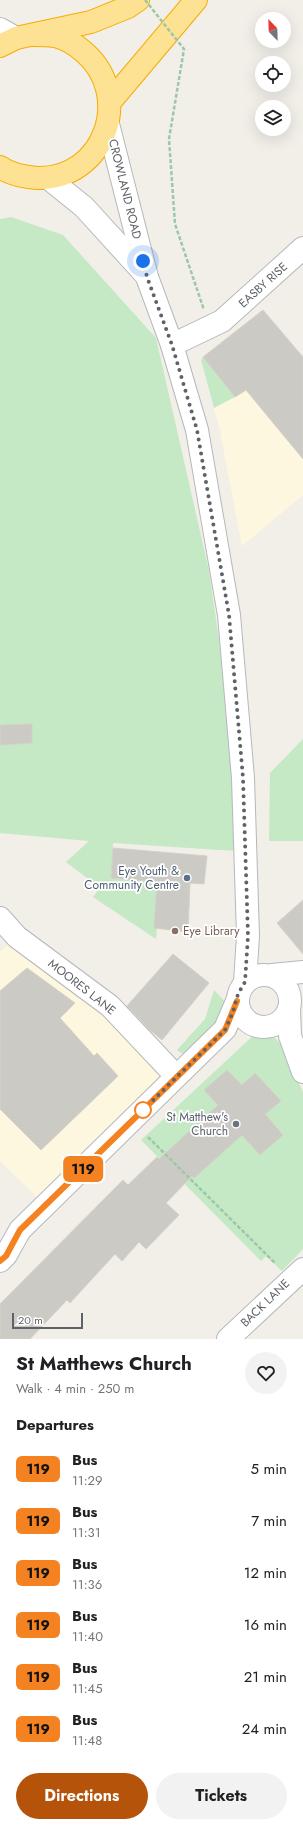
<!DOCTYPE html>
<html lang="en">
<head>
<meta charset="utf-8">
<style>
	body { margin:0; font-family:Jost,sans-serif; background:#f2f2f2; color:#202124; height:100vh; display:flex; flex-direction:column; font-size:15px; white-space:nowrap }
	* { box-sizing:border-box; margin:0 }
	p { font-size:13px; color:#757577 }
	.icon { flex:none; width:22px; height:22px; fill:none; stroke:currentColor; stroke-width:2; stroke-linecap:round; stroke-linejoin:round }
	.map { position:relative; height:1339px; overflow:hidden }
	.details { display:flex; flex-direction:column; background:#fff; flex:1 }
	.details>* { flex:none }
	.badge { padding:0 8px; border-radius:6px; font-size:14px; line-height:26px }
	.needle { width:26px; rotate:337deg }
	.tools { position:absolute; left:255px; top:12px; display:grid; gap:8px }
	.tools a { display:grid; place-items:center; width:36px; height:36px; border-radius:50%; background:#fff; box-shadow:0 4px 16px #0002; font-size:20px }
	.scale { position:absolute; left:12px; bottom:10px; width:71px; box-sizing:border-box; padding-left:4px; border:2px solid #5f6368; border-top:0; font-size:11px; line-height:14px; white-space:nowrap; color:#5f6368; -webkit-text-stroke:3px #fff; paint-order:stroke }
	.you { position:absolute; width:20px; height:20px; margin:-10px; border:3px solid #fff; border-radius:50%; background:#1a73e8; box-shadow:0 0 0 6px #1a73e833 }
	.map>.badge { position:absolute; translate:-50% -50%; box-shadow:0 0 0 2px #fff }
	h2 { padding:0 16px; font-size:15px; line-height:36px }
	.round { display:grid; place-items:center; flex:none; width:42px; height:42px; border-radius:21px; background:#f2f2f2 }
	.overview { display:flex; align-items:center; justify-content:space-between; height:68px; padding:0 16px }
	h1 { font-size:19px; font-weight:700; line-height:30px }
	.primary-button { display:flex; gap:8px; margin-top:auto; padding:8px 16px }
	.primary-button a { flex:1; height:46px; border-radius:24px; background:#b45309; color:#fff; font-size:16px; font-weight:700; line-height:46px; text-align:center }
	.primary-button a+a { background:#f2f2f2; color:#202124 }
	ul { padding:0; list-style:none }
	li { display:flex; align-items:center; gap:12px; height:52px; padding:0 16px }
	li div { flex:1 }
	li b { display:block; font-size:15px }
	li em { font-style:normal }
	li .badge { min-width:44px; font-weight:700; text-align:center }
	.map>svg:first-child { display:block }
</style>
</head>
<body>
<div class="map">
<svg width="303" height="1339" viewBox="0 0 303 1339">
	<rect width="100%" height="100%" fill="#f1efe8"/>
	<!-- commercial -->
	<g fill="#fef7e0">
		<polygon points="263,310 303,357 303,495 242,546 220,431 201,360 203,357"/>
		<polygon points="17,937 176,1076 46,1206 0,1161 0,952"/>
	</g>
	<!-- green -->
	<g fill="#c5e8c5">
		<polygon points="11,217 63,235 156,338 209,571 228,703 236,786 236,851 113,843 111,878 157,882 154,927 157,928 156,939 93,897 100,888 66,862 89,841 0,833 0,219"/>
		<polygon points="203,357 235,397 214,408 201,360"/>
		<polygon points="303,739 303,841 269,841 270,773"/>
		<path d="M214,990L227,1004L222,1019L189,1051C183,1054 181,1054 177,1050L205,1019Z"/>
		<polygon points="257,1032 271,1034 280,1043 303,1092 303,1249 282,1271 266,1256 261,1261 141,1140"/>
	</g>
	<!-- building -->
	<g fill="#cccac5" stroke="#d6d1c6">
		<polygon points="263,310 303,357 303,459 246,390 235,397 203,357"/>
		<polygon points="32,724 32,743 0,745 0,725"/>
		<polygon points="113,848 207,856 204,884 190,883 188,932 154,928 157,882 111,878"/>
		<polygon points="303,900 303,954 277,923"/>
		<polygon points="173,954 209,983 162,1040 151,1031 127,1006"/>
		<polygon points="27,968 75,1003 60,1018 94,1056 97,1053 118,1076 41,1150 0,1109 0,991"/>
		<polygon points="227,1070 242,1085 255,1073 281,1101 265,1114 283,1135 260,1155 242,1135 194,1178 192,1176 166,1203 179,1215 146,1249 139,1242 122,1261 115,1254 70,1303 67,1300 30,1339 0,1339 0,1304 123,1180 128,1185 157,1157 159,1159 218,1105 204,1090"/>
	</g>
	<g fill="none" stroke-linecap="round" stroke-linejoin="round">
		<defs>
			<g id="minor">
				<polyline points="0,29 16,38"/>
				<polyline points="108,124 147,277 172,345 197,430 229,615 243,778 248,936 245,982"/>
				<polyline points="48,178 84,207 145,274"/>
				<polyline points="172,345 222,321 303,248"/>
				<polyline points="0,918 17,937 110,1006 176,1076"/>
				<circle cx="264" cy="1001" r="26"/>
				<polyline points="272,975 303,972"/>
				<polyline points="289,1010 290,1036 303,1072"/>
				<polyline points="0,1261 6,1255 20,1230 225,1029 237,1001"/>
				<polyline points="228,1339 303,1269"/>
			</g>
			<g id="highway">
				<polyline points="0,46 16,38 91,22 128,7 138,0"/>
				<polyline points="110,102 196,0"/>
				<path d="M0,167C11,175 24,177 37,178C105,180 134,95 84,52C76,45 65,38 55,36C48,35 40,35 33,35"/>
			</g>
		</defs>
		<!-- minor casing -->
		<use href="#minor" stroke="#b5b8bc" stroke-width="24"/>
		<!-- highway casing -->
		<use href="#highway" stroke="#f9ab00" stroke-width="24"/>
		<!-- path -->
		<polyline stroke="#9cc7a9" stroke-width="2.5" stroke-dasharray="4 2" stroke-linecap="butt" points="148,1137 275,1263"/>
		<!-- minor -->
		<use href="#minor" stroke="#fff" stroke-width="22"/>
		<!-- highway -->
		<use href="#highway" stroke="#fde293" stroke-width="22"/>
		<!-- path-bridge -->
		<polyline stroke="#9cc7a9" stroke-width="2.5" stroke-dasharray="4 2" stroke-linecap="butt" points="145,0 184,49 169,139 175,224 204,310"/>
	</g>
	<g fill="none" stroke-linecap="round" stroke-linejoin="round">
		<defs>
			<polyline id="line" points="0,1261 6,1256 20,1230 225,1030 237,1001"/>
		</defs>
		<!-- line casing -->
		<use href="#line" stroke="#fff" stroke-width="9"/>
		<!-- line -->
		<use href="#line" stroke="#f58220" stroke-width="6"/>
		<!-- walk -->
		<polyline stroke="#5f6368" stroke-width="4" stroke-dasharray="0 7.2" points="143,1110 225,1030 233,1012 238,994 245,982 248,936 243,778 229,615 197,430 172,345 147,277 143,261"/>
	</g>
	<!-- markers -->
	<circle fill="#5c6f8a" stroke="#fff" stroke-width="1.5" cx="187" cy="878" r="4"/>
	<circle fill="#8d6e63" stroke="#fff" stroke-width="1.5" cx="175" cy="931" r="4"/>
	<circle fill="#fff" stroke="#f58220" stroke-width="2" cx="143" cy="1110" r="8"/>
	<circle fill="#6b7280" stroke="#fff" stroke-width="1.5" cx="236" cy="1124" r="4"/>
	<g text-anchor="middle" dominant-baseline="central" stroke-width="3.5" stroke-linejoin="round" paint-order="stroke">
		<!-- street labels -->
		<g font-size="12" fill="#5f6368" stroke="#fff">
			<text transform="translate(125 189) rotate(76)">CROWLAND ROAD</text>
			<text transform="translate(263 285) rotate(-42)">EASBY RISE</text>
			<text transform="translate(82 987) rotate(38)">MOORES LANE</text>
			<text transform="translate(265 1303) rotate(-44)">BACK LANE</text>
		</g>
		<!-- service labels -->
		<g font-size="12" fill="#4e5e75" stroke="#fff" text-anchor="end">
			<text x="179" y="871">Eye Youth &amp;<tspan x="179" dy="14">Community Centre</tspan></text>
		</g>
		<!-- education labels -->
		<g font-size="12" fill="#785e54" stroke="#fff" text-anchor="start">
			<text x="183" y="931">Eye Library</text>
		</g>
		<!-- worship labels -->
		<g font-size="12" fill="#5b616d" stroke="#fff" text-anchor="end">
			<text x="228" y="1117">St Matthew's<tspan x="228" dy="14">Church</tspan></text>
		</g>
	</g>
</svg>
<div class="tools">
<a><svg class="needle" viewBox="-14 -14 28 28"><path d="M0-13l5 13h-10z" fill="#e53935"/><path d="M0 13l5-13h-10z" fill="#757577"/></svg></a>
<a><svg class="icon" aria-label="locate" viewBox="0 0 24 24"><circle cx="12" cy="12" r="6"/><path d="M12 2v4M12 18v4M2 12h4M18 12h4"/></svg></a>
<a><svg class="icon" aria-label="layers" viewBox="0 0 24 24"><path d="M12 4l9 5-9 5-9-5zM3 14l9 5 9-5"/></svg></a>
</div>
<div class="scale">20 m</div>
<div class="you" style="left:143px;top:261px"></div>
<b class="badge" style="left:83px;top:1169px;background:#f58220;color:#111">119</b>
</div>
<section class="details">
<div class="overview"><div><h1>St Matthews Church</h1><p>Walk · 4 min · 250 m</p></div><a class="round"><svg class="icon" aria-label="heart" viewBox="0 0 24 24"><path d="M12 20l-8-8c-3-5 5-10 8-4 3-6 11-1 8 4z"/></svg></a></div>
<h2>Departures</h2>
<ul>
<li><span class="badge" style="background:#f58220;color:#111">119</span><div><b>Bus</b><p>11:29</p></div><em>5 min</em></li>
<li><span class="badge" style="background:#f58220;color:#111">119</span><div><b>Bus</b><p>11:31</p></div><em>7 min</em></li>
<li><span class="badge" style="background:#f58220;color:#111">119</span><div><b>Bus</b><p>11:36</p></div><em>12 min</em></li>
<li><span class="badge" style="background:#f58220;color:#111">119</span><div><b>Bus</b><p>11:40</p></div><em>16 min</em></li>
<li><span class="badge" style="background:#f58220;color:#111">119</span><div><b>Bus</b><p>11:45</p></div><em>21 min</em></li>
<li><span class="badge" style="background:#f58220;color:#111">119</span><div><b>Bus</b><p>11:48</p></div><em>24 min</em></li>
</ul>
<div class="primary-button"><a>Directions</a><a>Tickets</a></div>
</section>
</body>
</html>
